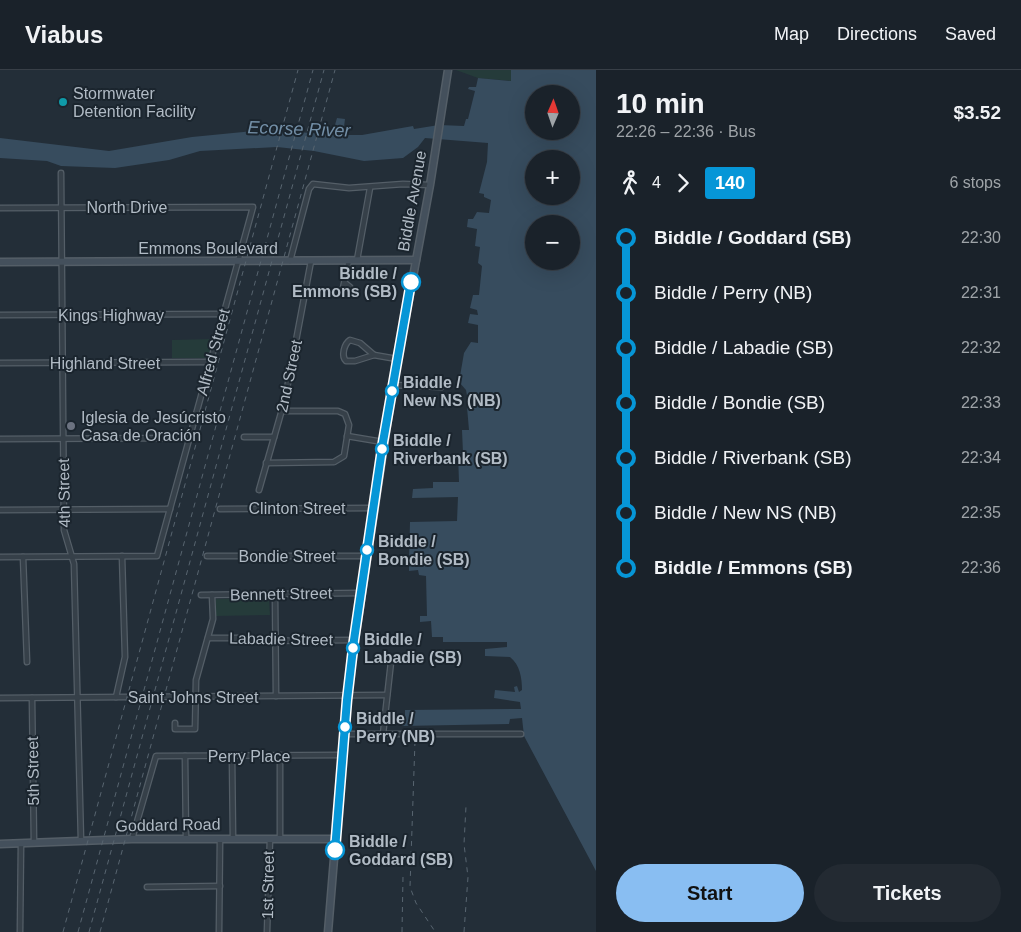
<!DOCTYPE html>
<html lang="en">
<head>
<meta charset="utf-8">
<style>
	body { margin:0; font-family:Arial,sans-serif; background:#232a32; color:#f1f3f6; height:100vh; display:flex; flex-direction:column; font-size:19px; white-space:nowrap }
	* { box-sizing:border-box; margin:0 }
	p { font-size:16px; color:#9fa4a8 }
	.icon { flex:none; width:28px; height:28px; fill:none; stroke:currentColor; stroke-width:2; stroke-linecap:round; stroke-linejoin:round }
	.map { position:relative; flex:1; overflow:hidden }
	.side { display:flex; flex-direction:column; background:#1a222a; width:425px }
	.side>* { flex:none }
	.badge { padding:0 10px; border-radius:4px; font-size:18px; line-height:32px }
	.needle { width:32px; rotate:2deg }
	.controls { position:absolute; left:525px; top:15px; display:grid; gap:10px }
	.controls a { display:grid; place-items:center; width:55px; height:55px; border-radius:50%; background:#1a222a; box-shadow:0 5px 20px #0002,0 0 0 1px #383f47; font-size:25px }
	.map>.badge { position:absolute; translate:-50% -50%; box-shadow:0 0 0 2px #fff }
	.legs { display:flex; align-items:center; gap:8px; height:55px; padding:0 20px; font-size:16px }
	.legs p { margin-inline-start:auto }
	.overview { display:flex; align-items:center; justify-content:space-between; height:85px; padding:0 20px }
	h1 { font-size:28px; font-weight:600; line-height:38px }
	.cta { display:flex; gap:10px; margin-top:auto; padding:10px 20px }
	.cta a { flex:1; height:58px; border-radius:30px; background:#89bef2; color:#111; font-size:20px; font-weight:600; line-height:58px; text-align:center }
	.cta a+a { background:#232a32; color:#f1f3f6 }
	ul { padding:0 20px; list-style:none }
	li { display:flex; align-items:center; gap:18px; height:55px; font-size:19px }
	li i { display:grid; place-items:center; width:8px; height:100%; margin:0 6px; background:currentColor }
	li i::after { content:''; width:12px; height:12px; margin:-6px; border:4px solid; border-radius:50%; background:#1a222a }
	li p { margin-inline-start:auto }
	li:first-child i { background:linear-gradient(#0000 50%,currentColor 0) }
	li:last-child i { background:linear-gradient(currentColor 50%,#0000 0) }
	header { display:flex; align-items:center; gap:30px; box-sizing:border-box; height:70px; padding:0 25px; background:#1a222a; border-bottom:1px solid #383f47 }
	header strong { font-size:24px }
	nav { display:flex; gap:28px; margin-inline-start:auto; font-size:18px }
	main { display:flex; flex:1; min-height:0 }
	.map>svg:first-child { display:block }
</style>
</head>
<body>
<header>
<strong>Viabus</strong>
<nav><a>Map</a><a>Directions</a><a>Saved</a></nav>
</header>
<main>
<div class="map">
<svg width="596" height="862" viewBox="0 0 596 862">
	<rect width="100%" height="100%" fill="#232e38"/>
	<!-- green -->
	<g fill="#253b3a">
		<polygon points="456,0 511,0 512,11 478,8"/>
		<polygon points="213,269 208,288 172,288 172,270"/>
		<polygon points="269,528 270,545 216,546 216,529"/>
	</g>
	<!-- water -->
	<path fill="#374c5e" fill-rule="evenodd" d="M511,0H596V801L524,666L522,648L510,649L509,654L402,656L401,653L397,652V645H405V640L521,639L520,632L494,628L495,620L515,622L514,617L517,616L519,622L522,620C522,608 520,595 510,587L485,586V579L507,577V572H443V567H432L431,551L420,552V546H427L426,506L419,505L418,500L409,501V494H402V491H409L410,452L457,451L458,427L412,428L413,419L433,418V412H459L458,384L463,383L462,360H469L467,337L470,332L468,331L466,320L459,312L464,283L471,272L478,273V255L468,253L470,244L478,245L477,240L470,238L473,225H479L482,196L478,193L480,177L475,176L477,159L467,157L468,149H473L477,142L489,143L491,130L484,127V124L479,123L487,92L488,73L425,68L418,77L403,88L364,91L314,81L277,77L200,81L169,90L115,98L61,96L47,91L0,88V68L109,81L192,67L265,60L327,64L333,62L337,48L345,49L343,65H362L413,56L414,59L439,55L464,56L466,49H468L475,21L468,19L469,17H476L478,8L511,11ZM534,24H571V61H534ZM534,89H571V126H534ZM534,154H571V191H534Z"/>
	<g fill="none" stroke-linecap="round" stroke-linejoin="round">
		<defs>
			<g id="street">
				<polyline points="61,103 64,460 74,494 81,771"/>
				<polyline points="0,138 253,137 157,486 0,487"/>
				<polyline points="357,190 370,118"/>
				<polyline points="290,191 309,119 313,114 349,118 403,114 430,115"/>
				<polyline points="345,213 350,217 347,222 343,218 349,190"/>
				<polyline points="0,245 223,244"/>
				<path d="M350,270L360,273L374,285L355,291H346C341,286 344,274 350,270Z"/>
				<polyline points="374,285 397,289"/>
				<polyline points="0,293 210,292"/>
				<polyline points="393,315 441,317"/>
				<polyline points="347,366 383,372"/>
				<polyline points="244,367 274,367"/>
				<polyline points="0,369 189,368"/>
				<polyline points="266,393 334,392 344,386 349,355 345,344 338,341 282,341"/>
				<polyline points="259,420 285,329 311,191"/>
				<polyline points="220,439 374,438"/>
				<polyline points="0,440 170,439"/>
				<polyline points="207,486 366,486"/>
				<polyline points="23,487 27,592"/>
				<polyline points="275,524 276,626"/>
				<polyline points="201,525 361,523"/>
				<polyline points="208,568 252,568 257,571 355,570"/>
				<polyline points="116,627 125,587 122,486"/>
				<polyline points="0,628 387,625"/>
				<polyline points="32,628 34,773"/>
				<polyline points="175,653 175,659 195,659 196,610 213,549 212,525"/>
				<polyline points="344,664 521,664"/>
				<polyline points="383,664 391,592"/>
				<polyline points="280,685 280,769"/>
				<polyline points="185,686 186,769"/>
				<polyline points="232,686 233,769"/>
				<polyline points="132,769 156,686 343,685"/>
				<polyline points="147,817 220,816"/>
				<polyline points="20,862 21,774"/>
				<polyline points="219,862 220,769"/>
				<polyline points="267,862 270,769"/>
			</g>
			<g id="secondary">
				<polyline points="0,192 416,190"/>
				<polyline points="0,774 132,769 336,769"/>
				<polyline points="328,862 347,630 355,570 393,315 430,115 448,0"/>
			</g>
		</defs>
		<!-- street casing -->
		<use href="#street" stroke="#545e67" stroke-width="7"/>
		<!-- secondary casing -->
		<use href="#secondary" stroke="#545e67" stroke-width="9"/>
		<!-- street -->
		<use href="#street" stroke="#364049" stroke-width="4.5"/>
		<!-- secondary -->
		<use href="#secondary" stroke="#44505c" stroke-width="6"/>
		<!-- rail -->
		<g stroke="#586570" stroke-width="1" stroke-dasharray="5 5" stroke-linecap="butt">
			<polyline points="415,671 410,817 416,833 434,860"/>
			<polyline points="63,862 298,0"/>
			<polyline points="78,862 313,0"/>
			<polyline points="89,862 324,0"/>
			<polyline points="100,862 335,0"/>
			<polyline points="402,862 403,806"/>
			<polyline points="464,862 468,807 464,774 466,736"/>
		</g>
	</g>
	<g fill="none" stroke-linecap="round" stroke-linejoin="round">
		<defs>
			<polyline id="line-1" points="335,780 347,630 354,570 383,372 411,212"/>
		</defs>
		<!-- line-1 casing -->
		<use href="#line-1" stroke="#fff" stroke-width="11"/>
		<!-- line-1 -->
		<use href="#line-1" stroke="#0696d7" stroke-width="8"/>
	</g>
	<!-- markers -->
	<circle fill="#0f9aa8" stroke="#1b252e" stroke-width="2" cx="63" cy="32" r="5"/>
	<g fill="#fff" stroke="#0696d7" stroke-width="2.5">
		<circle cx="411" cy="212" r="9"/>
		<circle cx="392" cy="321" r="6"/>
		<circle cx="382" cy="379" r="6"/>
		<circle cx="367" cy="480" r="6"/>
		<circle cx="353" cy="578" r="6"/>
		<circle cx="345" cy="657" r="6"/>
		<circle cx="335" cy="780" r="9"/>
	</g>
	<circle fill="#6b7280" stroke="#1b252e" stroke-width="2" cx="71" cy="356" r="5"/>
	<g text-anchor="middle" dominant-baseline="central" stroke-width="4" stroke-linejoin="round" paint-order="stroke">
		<!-- poi labels -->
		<g font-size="16" fill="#b1bbc5" stroke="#1b252e" text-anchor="start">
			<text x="73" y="23">Stormwater<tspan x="73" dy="18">Detention Facility</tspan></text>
			<text x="81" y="347">Iglesia de Jesúcristo<tspan x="81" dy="18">Casa de Oración</tspan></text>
		</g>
		<!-- street labels -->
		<g font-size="16" fill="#b1bbc5" stroke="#1b252e">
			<text transform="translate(412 131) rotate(-80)">Biddle Avenue</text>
			<text x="127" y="137">North Drive</text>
			<text x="208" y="178">Emmons Boulevard</text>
			<text x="111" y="245">Kings Highway</text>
			<text transform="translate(213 282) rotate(-75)">Alfred Street</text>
			<text x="105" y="293">Highland Street</text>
			<text transform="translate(289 306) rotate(-78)">2nd Street</text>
			<text transform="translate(64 423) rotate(-91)">4th Street</text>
			<text x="297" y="438">Clinton Street</text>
			<text x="287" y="486">Bondie Street</text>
			<text transform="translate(281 524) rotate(-1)">Bennett Street</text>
			<text transform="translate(281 569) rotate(1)">Labadie Street</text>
			<text x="193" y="627">Saint Johns Street</text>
			<text x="249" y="686">Perry Place</text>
			<text transform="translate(33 701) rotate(-91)">5th Street</text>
			<text transform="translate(168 755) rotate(-1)">Goddard Road</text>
			<text transform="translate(268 815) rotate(-89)">1st Street</text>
		</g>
		<!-- stop labels -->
		<g font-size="16" font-weight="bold" fill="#b1bbc5" stroke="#1b252e" text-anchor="start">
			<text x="397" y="203" text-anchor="end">Biddle /<tspan x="397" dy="18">Emmons (SB)</tspan></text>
			<text x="403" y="312">Biddle /<tspan x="403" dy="18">New NS (NB)</tspan></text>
			<text x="393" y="370">Biddle /<tspan x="393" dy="18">Riverbank (SB)</tspan></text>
			<text x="378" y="471">Biddle /<tspan x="378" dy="18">Bondie (SB)</tspan></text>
			<text x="364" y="569">Biddle /<tspan x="364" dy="18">Labadie (SB)</tspan></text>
			<text x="356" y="648">Biddle /<tspan x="356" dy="18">Perry (NB)</tspan></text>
			<text x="349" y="771">Biddle /<tspan x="349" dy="18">Goddard (SB)</tspan></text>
		</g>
		<!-- water labels -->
		<g font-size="18" font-style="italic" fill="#738fa7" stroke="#1b252e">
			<text transform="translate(299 59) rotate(2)">Ecorse River</text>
		</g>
	</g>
</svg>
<div class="controls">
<a><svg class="needle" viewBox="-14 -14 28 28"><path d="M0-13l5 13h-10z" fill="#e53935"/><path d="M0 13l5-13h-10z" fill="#9fa4a8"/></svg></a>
<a>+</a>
<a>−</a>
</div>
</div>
<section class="side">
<div class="overview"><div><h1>10 min</h1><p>22:26 – 22:36 · Bus</p></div><b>$3.52</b></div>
<div class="legs"><svg class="icon" aria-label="walk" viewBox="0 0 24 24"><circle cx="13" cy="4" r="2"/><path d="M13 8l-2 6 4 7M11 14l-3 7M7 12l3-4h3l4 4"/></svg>4<svg class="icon" aria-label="forward" viewBox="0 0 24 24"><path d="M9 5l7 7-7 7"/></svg><b class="badge" style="background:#0696d7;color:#fff">140</b><p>6 stops</p></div>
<ul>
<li><i style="color:#0696d7"></i><b>Biddle / Goddard (SB)</b><p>22:30</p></li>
<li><i style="color:#0696d7"></i><span>Biddle / Perry (NB)</span><p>22:31</p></li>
<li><i style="color:#0696d7"></i><span>Biddle / Labadie (SB)</span><p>22:32</p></li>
<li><i style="color:#0696d7"></i><span>Biddle / Bondie (SB)</span><p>22:33</p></li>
<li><i style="color:#0696d7"></i><span>Biddle / Riverbank (SB)</span><p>22:34</p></li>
<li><i style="color:#0696d7"></i><span>Biddle / New NS (NB)</span><p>22:35</p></li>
<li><i style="color:#0696d7"></i><b>Biddle / Emmons (SB)</b><p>22:36</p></li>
</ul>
<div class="cta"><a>Start</a><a>Tickets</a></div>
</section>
</main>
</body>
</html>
